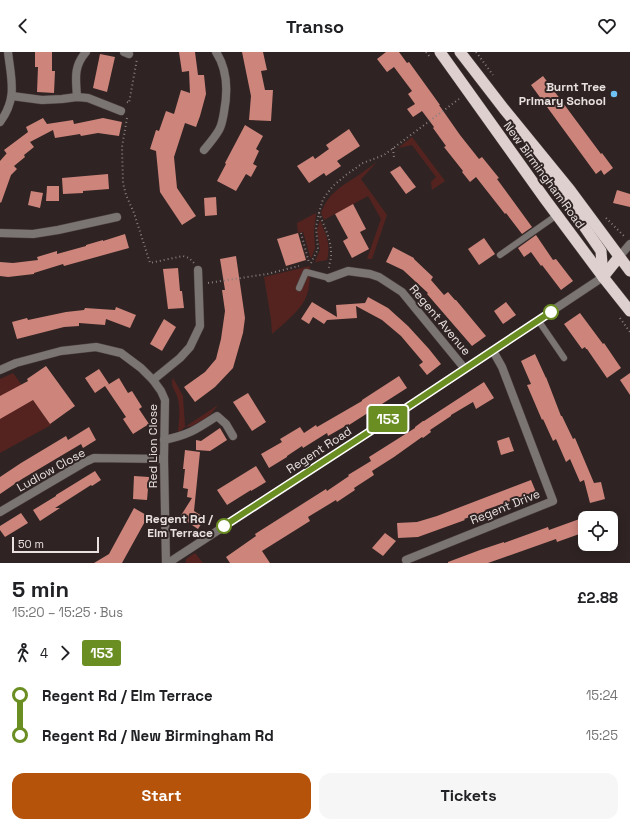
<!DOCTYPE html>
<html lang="en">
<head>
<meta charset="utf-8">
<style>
	body { margin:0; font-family:"Space Grotesk",sans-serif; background:#f6f6f6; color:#202124; height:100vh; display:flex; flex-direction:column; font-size:15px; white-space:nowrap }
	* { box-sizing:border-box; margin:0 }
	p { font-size:13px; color:#757577 }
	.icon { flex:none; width:22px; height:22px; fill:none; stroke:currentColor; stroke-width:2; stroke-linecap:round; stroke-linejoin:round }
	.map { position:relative; height:511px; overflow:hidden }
	.side { display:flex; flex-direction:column; background:#fff; flex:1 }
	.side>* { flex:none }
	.badge { padding:0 8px; border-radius:3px; font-size:14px; line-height:26px }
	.fabs { position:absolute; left:578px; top:459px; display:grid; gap:8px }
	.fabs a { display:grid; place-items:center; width:40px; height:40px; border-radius:8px; background:#fff; box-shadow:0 2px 10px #0003; font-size:20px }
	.scale { position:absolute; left:12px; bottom:10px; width:87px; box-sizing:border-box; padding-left:4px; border:2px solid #e9e1e0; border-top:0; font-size:11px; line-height:14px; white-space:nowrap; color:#e9e1e0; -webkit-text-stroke:3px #2f2423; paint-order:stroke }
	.map>.badge { position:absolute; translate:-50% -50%; box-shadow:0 0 0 2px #fff }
	.legs { display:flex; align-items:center; gap:6px; height:44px; padding:0 12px; font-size:13px }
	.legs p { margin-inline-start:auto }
	.head { display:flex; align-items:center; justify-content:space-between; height:68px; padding:0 12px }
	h1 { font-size:22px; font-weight:800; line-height:30px }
	.cta { display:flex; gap:8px; margin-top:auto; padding:8px 12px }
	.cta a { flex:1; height:46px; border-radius:12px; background:#b45309; color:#fff; font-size:16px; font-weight:800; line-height:46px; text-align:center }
	.cta a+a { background:#f6f6f6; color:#202124 }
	ul { padding:0 12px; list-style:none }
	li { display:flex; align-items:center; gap:14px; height:40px; font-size:15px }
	li i { display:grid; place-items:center; width:6px; height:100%; margin:0 5px; background:currentColor }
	li i::after { content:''; width:10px; height:10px; margin:-5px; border:3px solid; border-radius:50%; background:#fff }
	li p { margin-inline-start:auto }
	li:first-child i { background:linear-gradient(#0000 50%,currentColor 0) }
	li:last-child i { background:linear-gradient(currentColor 50%,#0000 0) }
	header { display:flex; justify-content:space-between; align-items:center; height:52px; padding:0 12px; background:#fff; font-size:18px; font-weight:800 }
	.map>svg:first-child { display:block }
</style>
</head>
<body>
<header><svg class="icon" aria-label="back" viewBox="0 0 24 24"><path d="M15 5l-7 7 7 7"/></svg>Transo<svg class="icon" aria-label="heart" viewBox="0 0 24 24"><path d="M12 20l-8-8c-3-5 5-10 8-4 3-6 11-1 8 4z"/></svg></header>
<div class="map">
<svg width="630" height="511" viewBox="0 0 630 511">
	<rect width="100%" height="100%" fill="#2f2423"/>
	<!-- green -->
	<g fill="#55231f">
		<polygon points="412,85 445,129 432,138 431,130 436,125 412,93 398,96"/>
		<path d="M377,110L361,127L387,163L372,207H367L381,167L368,144L324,168L321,161C327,143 341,134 356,125C363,120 370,115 377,110Z"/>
		<polygon points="316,161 314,180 315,196 311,207 303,180 298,181 297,171"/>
		<path d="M320,168C326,183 331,192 327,208L315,210L320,198L317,178Z"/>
		<path d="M310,214C310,227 310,240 303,251C296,262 282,273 272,282L271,267L264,225Z"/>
		<polygon points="13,321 51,373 0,401 0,327"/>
		<path d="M173,326L183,344L185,375L218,353L211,362L206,366L192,374L185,375L178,381C179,369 181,356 177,344C175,338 170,333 173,326Z"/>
		<polygon points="195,501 203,511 186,511 186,507"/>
	</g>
	<!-- building -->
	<g fill="#cd847b">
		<polygon points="35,0 52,0 52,19 55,19 54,41 37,40 38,15 35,15"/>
		<polygon points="179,0 195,0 198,23 204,23 206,42 200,64 196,75 185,71 174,105 177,136 196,164 182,173 160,140 156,99 150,97 156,78 159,79 166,59 174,62 181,38 190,41 189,19 182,20"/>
		<polygon points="242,0 263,0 267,18 261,19 265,38 273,38 271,69 249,68 251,44"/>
		<polygon points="386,0 399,0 407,11 409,10 440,53 439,53 460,83 479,107 482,105 499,126 497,127 532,175 522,182 506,161 505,162 476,125 470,130 462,120 463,119 444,95 446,94 433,76 434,75 422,59 413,65 407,57 415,52 408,42 412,39 394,15 387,20 377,7"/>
		<polygon points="100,2 115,5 107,40 93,36"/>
		<polygon points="543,24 601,102 602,101 613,116 604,123 601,118 596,122 531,33"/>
		<polygon points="43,66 47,72 73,68 74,72 103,66 122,70 119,84 98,81 81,84 80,82 55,86 53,78 30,90 34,95 24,103 25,105 14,114 17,117 11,123 1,151 0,150 0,109 7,101 7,102 4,98 28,80 26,75"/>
		<polygon points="245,73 263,84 256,97 259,99 253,112 257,114 251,125 246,122 236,139 217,129 226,112 225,111"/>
		<polygon points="349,77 360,94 337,109 341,114 326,124 324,121 309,131 297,114 313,104 315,107 329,97 326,93"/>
		<polygon points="400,114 416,135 406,142 390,120"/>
		<polygon points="108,122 109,137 83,139 83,141 63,142 62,126"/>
		<polygon points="47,134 59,134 59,149 46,149"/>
		<polygon points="617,138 630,142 630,155 613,151"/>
		<polygon points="31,139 43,141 40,156 28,153"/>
		<polygon points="216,145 217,163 205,164 204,146"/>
		<polygon points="353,152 366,177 360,180 369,197 352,206 343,189 348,186 335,162"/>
		<polygon points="298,181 306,208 286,214 277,187"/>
		<polygon points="125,182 129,196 64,214 63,212 34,221 34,222 8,225 0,224 0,210 13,211 38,208 37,205 57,199 57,202 86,194 86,193 103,188 103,189"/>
		<polygon points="536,183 553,208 556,207 573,229 561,238 542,213 541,214 531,200 524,205 518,196"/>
		<polygon points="484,186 495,202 479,213 468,197"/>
		<polygon points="393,195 414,206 414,207 433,225 431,228 444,243 448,240 455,248 456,248 486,284 472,294 427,242 428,241 403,218 386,210"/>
		<polygon points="236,204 245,266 243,281 233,316 215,335 195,350 184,335 205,320 216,307 221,287 225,259 222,238 225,238 220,207"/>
		<polygon points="178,216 180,239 182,239 184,256 168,257 163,217"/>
		<polygon points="368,245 388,256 408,274 429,297 441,312 427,323 419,313 423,310 401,284 382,268 356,254 357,266 327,268 324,272 313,265 309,272 301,267 312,250 337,265 336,253 365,251"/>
		<polygon points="506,250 516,263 503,272 494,259"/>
		<polygon points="116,255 136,263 130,276 106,267 105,273 79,271 79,274 64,275 17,287 12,270 27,266 28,268 66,260 84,258 85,256 115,258"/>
		<polygon points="580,261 603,292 604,291 621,316 607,326 587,297 586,297 585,295 582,297 564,272"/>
		<polygon points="164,267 176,275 162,299 150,292"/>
		<polygon points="535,302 546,326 546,325 561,364 562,364 573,387 575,386 594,431 601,430 605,447 590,451 584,428 580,430 570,407 566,410 556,387 553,389 543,367 542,368 527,333 531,332 521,309"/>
		<polygon points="46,314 75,354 50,372 33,348 0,367 0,344 28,329 27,327"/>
		<polygon points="99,317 109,332 106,334 119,326 128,341 132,339 142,355 139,357 149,372 133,382 123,367 126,365 105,334 95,341 85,326"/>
		<polygon points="630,321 630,343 620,328"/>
		<polygon points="399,324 407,336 349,373 349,372 328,384 327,381 303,396 302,394 287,404 287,405 269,416 261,402 282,390 280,387 300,375 304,381 316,373 317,375 362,349 362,348"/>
		<polygon points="484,330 494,346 476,357 473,350 451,363 451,364 430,378 431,380 423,386 422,385 394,405 372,419 374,423 354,436 355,438 337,450 336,448 308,465 310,469 262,499 270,511 230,511 226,505 256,484 255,482 326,437 327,439 349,424 348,423 371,409 369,405 415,376 415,375 423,369 424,369"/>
		<polygon points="248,341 266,370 252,379 233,350"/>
		<polygon points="89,375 96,388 83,396 81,392 22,427 0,442 0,425 21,411 66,384 68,388"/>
		<polygon points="220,376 227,388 210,399 196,398 196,388 201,389"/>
		<polygon points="509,385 514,399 501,403 497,389"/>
		<polygon points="185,398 200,400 194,459 205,466 198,477 180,465 192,446 187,445 188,437 183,436 185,417 183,417"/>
		<polygon points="256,414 266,430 251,439 251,438 227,453 217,438"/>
		<polygon points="95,419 101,428 92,434 91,433 55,456 60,456 40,469 33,458 56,444 56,443"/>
		<polygon points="134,424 149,425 147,448 133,447"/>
		<polygon points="531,428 536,440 485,458 486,459 464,467 465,468 418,485 398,486 397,471 417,470 437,464"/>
		<polygon points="134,456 148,464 122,511 94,511 109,502"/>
		<polygon points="21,461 28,471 5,485 0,478 0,474"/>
		<polygon points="585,465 585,480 557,490 556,487 488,511 448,511 448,510 480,498 504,490 504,491 548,475 549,478"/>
		<polygon points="385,481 396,489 383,504 372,496"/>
	</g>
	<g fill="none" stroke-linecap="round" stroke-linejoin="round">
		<defs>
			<g id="service">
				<polyline points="500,203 557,163"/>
				<polyline points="299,236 306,220 329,226"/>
				<polyline points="538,268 564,306"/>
			</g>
			<g id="minor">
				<polyline points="124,0 129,2"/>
				<polyline points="12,44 42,48 62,47 77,45 88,46 121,59"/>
				<path d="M77,45C76,27 73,15 86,0"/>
				<path d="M0,70C18,46 11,27 8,0"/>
				<path d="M204,98C209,92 215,85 219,78C222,73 223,66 224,60C228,39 228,18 216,0"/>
				<polyline points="0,181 33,182 58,178 117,165"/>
				<polyline points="619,205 630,192"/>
				<polyline points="329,226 348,219 370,222 379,225 402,240 465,317"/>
				<polyline points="0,318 16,311 61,299 96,295 121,301 141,316 153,328 161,339 165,348 164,407 166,511"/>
				<polyline points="153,328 180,306 190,295 200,274 198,218"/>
				<path d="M164,388C189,383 197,377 217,364L226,372L233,384"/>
				<polyline points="0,460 85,410 94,406 164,407"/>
				<polyline points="406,508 553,449 502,315 493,299"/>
			</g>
			<polyline id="tertiary" points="168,511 403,358 603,225"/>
			<g id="trunk">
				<polyline points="440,0 545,147 603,225 630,259"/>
				<polyline points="460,0 504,57 570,138 630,219"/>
				<polyline points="546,119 601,199 603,225"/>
				<polyline points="603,225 619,205"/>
			</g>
		</defs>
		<!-- service casing -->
		<use href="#service" stroke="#4d4241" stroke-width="7"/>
		<!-- minor casing -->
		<use href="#minor" stroke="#4d4241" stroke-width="9"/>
		<!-- tertiary casing -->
		<use href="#tertiary" stroke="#4d4241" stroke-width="9"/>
		<!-- trunk casing -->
		<use href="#trunk" stroke="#4d4241" stroke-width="12"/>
		<!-- path -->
		<g stroke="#887f7e" stroke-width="2" stroke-dasharray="1 3" stroke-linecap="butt">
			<polyline points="426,0 430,5"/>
			<polyline points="476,0 493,23"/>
			<polyline points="127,50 129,51 137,7"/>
			<polyline points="127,66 122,95 123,131 126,143 134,161 150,211 183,204 189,206 194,211"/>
			<polyline points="393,96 394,106"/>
			<polyline points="319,161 323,147 333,134 346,123 363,111 384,103 459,47"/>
			<polyline points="606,166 624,184"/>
			<polyline points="301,181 309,211"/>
			<path d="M311,211L318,197L316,175L319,161C324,174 332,189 331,204C331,208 329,212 329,216"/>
			<polyline points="208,231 267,222 299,214"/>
			<polyline points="620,266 630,280"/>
		</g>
		<!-- service -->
		<use href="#service" stroke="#7a7473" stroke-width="6"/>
		<!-- minor -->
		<use href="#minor" stroke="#7a7473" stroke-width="8"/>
		<!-- tertiary -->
		<use href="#tertiary" stroke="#7a7473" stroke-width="8"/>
		<!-- trunk -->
		<use href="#trunk" stroke="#ded0ce" stroke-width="11"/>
	</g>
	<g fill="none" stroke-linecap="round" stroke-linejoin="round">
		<defs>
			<polyline id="line-1" points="224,474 403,358 551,260"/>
		</defs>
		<!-- line-1 casing -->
		<use href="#line-1" stroke="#fff" stroke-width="9"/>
		<!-- line-1 -->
		<use href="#line-1" stroke="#6b8e23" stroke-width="6"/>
	</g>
	<!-- markers -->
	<circle fill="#6fc2f4" stroke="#2f2423" stroke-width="1.5" cx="614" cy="42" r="4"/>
	<g fill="#fff" stroke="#6b8e23" stroke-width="2">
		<circle cx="551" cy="260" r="7"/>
		<circle cx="224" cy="474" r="7"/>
	</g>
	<g text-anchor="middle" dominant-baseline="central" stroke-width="4" stroke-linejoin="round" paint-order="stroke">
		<!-- poi labels -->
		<g font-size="12" font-weight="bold" fill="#e9e1e0" stroke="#2f2423" text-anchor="end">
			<text x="606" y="35">Burnt Tree<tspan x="606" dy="14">Primary School</tspan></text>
		</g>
		<!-- street labels -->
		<g font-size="12" fill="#e9e1e0" stroke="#2f2423">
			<text transform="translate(544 123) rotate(54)">New Birmingham Road</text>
			<text transform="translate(440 268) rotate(50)">Regent Avenue</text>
			<text transform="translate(153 394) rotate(-90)">Red Lion Close</text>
			<text transform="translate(319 398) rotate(-33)">Regent Road</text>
			<text transform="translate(51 418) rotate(-29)">Ludlow Close</text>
			<text transform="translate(505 455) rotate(-22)">Regent Drive</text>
		</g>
		<!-- stop labels -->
		<g font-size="12" font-weight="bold" fill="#e9e1e0" stroke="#2f2423" text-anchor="end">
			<text x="213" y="467">Regent Rd /<tspan x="213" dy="14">Elm Terrace</tspan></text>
		</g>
	</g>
</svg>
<div class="fabs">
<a><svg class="icon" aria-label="locate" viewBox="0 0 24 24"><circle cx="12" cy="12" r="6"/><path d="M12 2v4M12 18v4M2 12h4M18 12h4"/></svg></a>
</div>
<div class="scale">50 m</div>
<b class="badge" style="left:388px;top:367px;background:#6b8e23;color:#fff">153</b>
</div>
<section class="side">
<div class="head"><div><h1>5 min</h1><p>15:20 – 15:25 · Bus</p></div><b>£2.88</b></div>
<div class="legs"><svg class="icon" aria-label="walk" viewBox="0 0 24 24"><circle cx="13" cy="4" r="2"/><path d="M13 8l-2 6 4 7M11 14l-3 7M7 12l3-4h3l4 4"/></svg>4<svg class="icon" aria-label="forward" viewBox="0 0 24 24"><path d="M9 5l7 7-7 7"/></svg><b class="badge" style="background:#6b8e23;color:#fff">153</b></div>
<ul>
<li><i style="color:#6b8e23"></i><b>Regent Rd / Elm Terrace</b><p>15:24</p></li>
<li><i style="color:#6b8e23"></i><b>Regent Rd / New Birmingham Rd</b><p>15:25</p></li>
</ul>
<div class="cta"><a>Start</a><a>Tickets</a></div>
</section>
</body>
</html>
